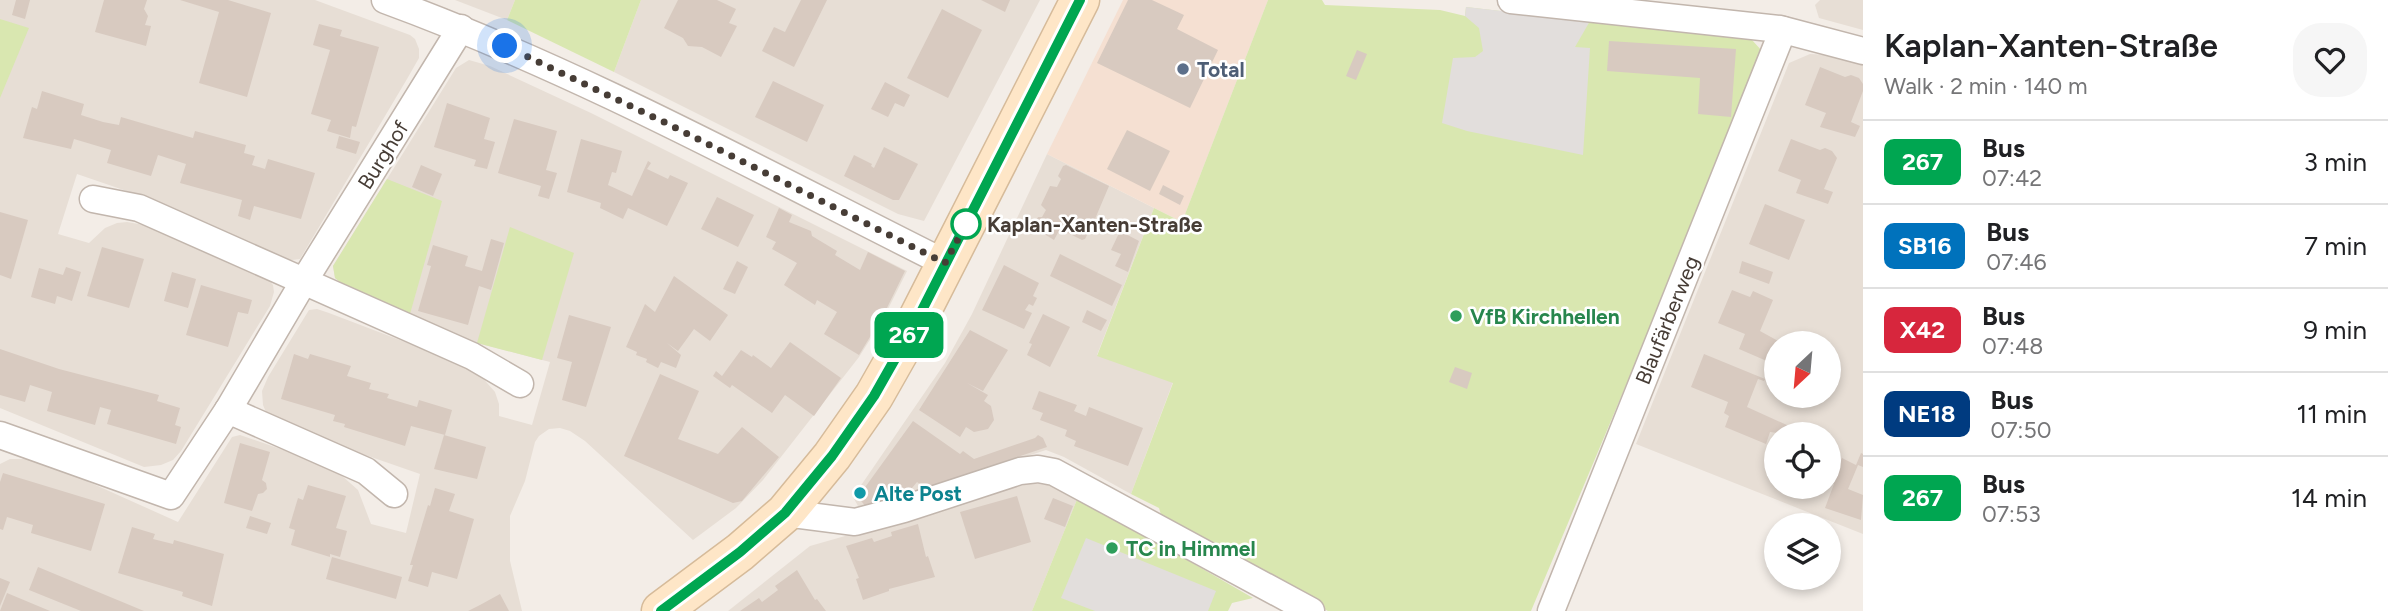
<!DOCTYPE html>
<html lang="en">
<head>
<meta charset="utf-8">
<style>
	body { margin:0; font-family:Figtree,sans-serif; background:#f6f6f6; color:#202124; height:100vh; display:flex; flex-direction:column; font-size:26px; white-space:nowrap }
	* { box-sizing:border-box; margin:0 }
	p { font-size:23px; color:#757577 }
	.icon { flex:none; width:38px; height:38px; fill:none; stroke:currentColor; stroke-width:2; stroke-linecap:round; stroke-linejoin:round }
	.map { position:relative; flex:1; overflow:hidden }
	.side { display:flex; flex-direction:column; background:#fff; width:525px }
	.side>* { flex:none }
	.badge { padding:0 14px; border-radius:10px; font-size:24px; line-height:46px }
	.needle { width:46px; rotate:206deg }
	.buttons { position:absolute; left:1764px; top:331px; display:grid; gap:14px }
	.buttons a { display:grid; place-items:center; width:77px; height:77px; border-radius:50%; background:#fff; box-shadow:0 4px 10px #0003; font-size:35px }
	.you { position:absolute; width:35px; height:35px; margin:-18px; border:5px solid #fff; border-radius:50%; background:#1a73e8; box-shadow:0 0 0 10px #1a73e833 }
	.map>.badge { position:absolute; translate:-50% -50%; box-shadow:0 0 0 4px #fff }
	.round { display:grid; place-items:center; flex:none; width:74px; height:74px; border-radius:28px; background:#f6f6f6 }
	.head { display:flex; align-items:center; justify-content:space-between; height:119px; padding:0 21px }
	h1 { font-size:33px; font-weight:600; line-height:52px }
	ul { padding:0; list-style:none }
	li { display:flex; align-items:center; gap:21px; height:84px; padding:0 21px; border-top:2px solid #e0e0e0 }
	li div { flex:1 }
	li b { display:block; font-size:26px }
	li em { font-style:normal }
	li .badge { min-width:77px; font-weight:700; text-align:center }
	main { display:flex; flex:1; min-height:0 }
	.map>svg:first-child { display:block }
</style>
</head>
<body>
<main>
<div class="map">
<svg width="1863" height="611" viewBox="0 0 1863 611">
	<rect width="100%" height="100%" fill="#f3ede7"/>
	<!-- residential -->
	<g fill="#e7ded5" fill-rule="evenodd">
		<polygon points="0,0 315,0 410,35 415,39 419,49 419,58 407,79 300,259 284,261 147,198 77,174 58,234 89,243 105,228 117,223 127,222 150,226 268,279 273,285 274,292 270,306 181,451 173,460 161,465 144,467 0,408"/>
		<polygon points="455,0 515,0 507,20"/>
		<polygon points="641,0 1040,0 924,221 898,214 614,72"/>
		<polygon points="1820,0 1863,0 1863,30 1819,18 1815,5"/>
		<path d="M1810,54L1831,55L1863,64V534L1636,444L1789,63ZM1776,343H1829V396H1776ZM1776,434H1829V486H1776Z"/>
		<polygon points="469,60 490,66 591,113 907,271 883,319 859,357 763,480 736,508 693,540 585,441 570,431 560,428 549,429 539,436 535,442 525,481 510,516 510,561 522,611 0,611 0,464 10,459 30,459 51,465 178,522 232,437 240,435 332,467 358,490 371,524 406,533 420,474 328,442 268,417 263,405 262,391 268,377 309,310 317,309 329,313 447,358 480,375 495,392 499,404 499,416 532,425 550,362 477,343 345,286 335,278 333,266 456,68"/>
		<polygon points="1047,154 1154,208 1097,355 1173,382 1131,494 1064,457 1046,450 865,509 858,506 853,497 945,363 972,314"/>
		<polygon points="1031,483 1056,486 1078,497 1032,611 728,611 810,546"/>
	</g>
	<!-- commercial -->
	<polygon fill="#f5e0d2" points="1123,0 1268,0 1182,222 1047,154"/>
	<!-- green -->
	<g fill="#d9e7b0">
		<polygon points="515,0 641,0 614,72 507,20"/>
		<polygon points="1268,0 1322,0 1325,5 1440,10 1465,16 1466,7 1752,40 1763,52 1687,240 1531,611 1328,611 1242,566 1162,518 1159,508 1131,494 1173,383 1097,356 1154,208 1182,222"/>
		<polygon points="0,19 29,28 0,98"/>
		<polygon points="387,179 442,201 410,314 345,286 335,278 333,266"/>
		<polygon points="510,227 574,253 542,360 477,343"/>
		<polygon points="1078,497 1253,598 1232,603 1228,611 1032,611"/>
	</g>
	<!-- parking -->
	<g fill="#e2dedc">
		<polygon points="1466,7 1590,21 1575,47 1590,48 1583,155 1467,131 1442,123 1453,58 1475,57 1483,51 1479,28 1465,16"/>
		<polygon points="1086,538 1216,591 1208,611 1095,611 1061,598"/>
	</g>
	<!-- building -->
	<g fill="#d8cac0">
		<polygon points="16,0 30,0 25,19 12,15"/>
		<polygon points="104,0 147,0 144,9 148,16 145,25 151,26 146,46 95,32"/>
		<polygon points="180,0 228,0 271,13 247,97 199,83 219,12"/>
		<polygon points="678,0 717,0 736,9 729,23 737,26 721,57 702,47 688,46 683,38 664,28"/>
		<polygon points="801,0 827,0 794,67 762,51 774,27 785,32"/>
		<polygon points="981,0 1010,0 1005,12"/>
		<polygon points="1128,0 1152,0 1184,15 1177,29 1218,50 1190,108 1097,63"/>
		<polygon points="942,9 982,30 948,98 907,78"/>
		<polygon points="319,24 342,30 340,36 379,47 356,127 352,126 350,138 327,131 331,120 311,114 330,50 313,45"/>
		<polygon points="1609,41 1736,49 1731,117 1698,114 1700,78 1607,71"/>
		<polygon points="1357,50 1367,54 1356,80 1346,76"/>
		<polygon points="1820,67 1845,77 1851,75 1859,78 1863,84 1863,91 1851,122 1860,126 1855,137 1820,127 1826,113 1805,105"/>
		<polygon points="773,81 824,105 807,142 755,117"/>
		<polygon points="885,82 910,95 904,107 895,103 888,117 871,109"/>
		<polygon points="42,91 84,104 81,115 103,122 119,125 121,117 193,138 195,131 246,145 244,153 255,156 252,165 265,169 268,159 315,173 301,219 254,206 250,220 238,216 242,200 180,183 186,164 158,155 151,176 107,163 111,150 74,139 71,149 23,138 32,107 37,109"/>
		<polygon points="447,103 490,118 484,139 495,142 487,169 474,166 476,160 434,147"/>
		<polygon points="514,119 557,131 546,170 557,173 549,199 538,196 541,186 498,173"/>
		<polygon points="1127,130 1170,151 1150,191 1107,169"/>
		<polygon points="339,136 360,142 356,154 336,148"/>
		<polygon points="581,139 622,151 616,173 612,172 608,185 632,196 648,161 651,163 647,169 668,179 670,175 688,183 667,226 628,208 623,219 600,208 601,203 567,192"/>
		<polygon points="1791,139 1820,150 1825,148 1832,151 1837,158 1824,189 1833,192 1828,204 1796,193 1801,180 1778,171"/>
		<polygon points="884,147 918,164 899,200 893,200 844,176 854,155 872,164 871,166 874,168"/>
		<polygon points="421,165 442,174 433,196 412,187"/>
		<polygon points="1066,165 1109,186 1095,219 1085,239 1082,240 1060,229 1054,240 1033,227 1038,217 1042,217 1046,210 1041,205 1050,186 1057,187 1061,179 1058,176 1063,166"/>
		<polygon points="1163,185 1184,196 1180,205 1159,194"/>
		<polygon points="717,197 754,215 738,247 701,229"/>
		<polygon points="1765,204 1805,220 1789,260 1749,244"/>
		<polygon points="779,208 792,215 789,222 811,231 812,236 837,251 835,255 860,270 868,252 905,271 884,314 859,355 824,334 837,312 817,300 815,305 784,285 797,263 772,249 776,242 766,237"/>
		<polygon points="0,212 28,220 11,279 0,275"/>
		<polygon points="1120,231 1139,241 1128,272 1115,266 1121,254 1111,250"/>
		<polygon points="491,239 504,243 491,290 479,286 468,325 418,311 431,266 427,265 433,245 468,256 465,266 482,271"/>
		<polygon points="102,247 144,259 129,308 87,296"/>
		<polygon points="1060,254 1122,285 1112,306 1050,276"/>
		<polygon points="737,261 748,267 735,294 723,289"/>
		<polygon points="1742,261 1773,272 1769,284 1739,273"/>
		<polygon points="1004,265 1039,283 1033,296 1037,298 1033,306 1029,304 1025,310 1032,313 1024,329 982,310"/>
		<polygon points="66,267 81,272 72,301 57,296 55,304 31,297 39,268 63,275"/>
		<polygon points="172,272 196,279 188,308 164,301"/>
		<polygon points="674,276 728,315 710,341 694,329 678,351 667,343 681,355 676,368 661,362 658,368 646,362 647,359 636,355 637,352 626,347 645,304 655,312"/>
		<polygon points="201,285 252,300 248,314 238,312 228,347 186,335"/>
		<polygon points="1732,290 1750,297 1753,291 1773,300 1760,331 1782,343 1776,343 1776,365 1739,349 1745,334 1718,323"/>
		<polygon points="1087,310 1107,320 1101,331 1082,322"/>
		<polygon points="1043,314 1070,327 1050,367 1027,355 1032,344 1029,343"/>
		<polygon points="569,315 611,327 586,407 562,400 572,362 557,358"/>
		<polygon points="970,330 1008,350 983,391 967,383 988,395 984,401 991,406 994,420 988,429 974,432 966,427 960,437 919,410"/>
		<polygon points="790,342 841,378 814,416 785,395 772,413 732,385 730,388 713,376 716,371 722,376 741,350 752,357 753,355 771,368"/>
		<polygon points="0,349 59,369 159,395 157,401 180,408 175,425 181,427 176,444 107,424 111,410 100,407 95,425 47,411 52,392 30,385 25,402 0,395"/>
		<polygon points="294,354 308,359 310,354 351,366 347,376 371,383 369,389 389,394 387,398 417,407 419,400 452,410 445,435 411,426 405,446 344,427 345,424 333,421 335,415 281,399"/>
		<polygon points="1704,354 1765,379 1764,381 1758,379 1747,407 1789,426 1786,434 1770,432 1766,444 1725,427 1729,416 1724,413 1728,402 1691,387"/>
		<polygon points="1455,367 1472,373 1467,389 1449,382"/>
		<polygon points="660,374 699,391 678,439 718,454 742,427 779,457 742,501 733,503 624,456"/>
		<polygon points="1039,391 1077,405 1074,411 1086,416 1089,407 1143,428 1128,466 1074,446 1076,441 1065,436 1067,430 1040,420 1043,413 1032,409"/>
		<polygon points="913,421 960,454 963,451 974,459 1035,438 1038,435 1043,438 1047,447 926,488 917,482 907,494 866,507 858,497"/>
		<polygon points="444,435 486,447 477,479 434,469"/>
		<polygon points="240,443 270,452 262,480 266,483 267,489 263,493 258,494 252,511 224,503"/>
		<polygon points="1861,453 1863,454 1863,467 1858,465 1848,489 1863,495 1861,520 1825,508 1834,484 1831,482 1842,458 1856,465"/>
		<polygon points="3,473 105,504 91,551 31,533 33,525 7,517 3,530 0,529 0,482"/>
		<polygon points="308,485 346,496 336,528 347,531 340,557 330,554 330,557 291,545 295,530 289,528 298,498 303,500"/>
		<polygon points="435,488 455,494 449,511 474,519 457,579 432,572 428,587 408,581 413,565 410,565 428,505 430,506"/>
		<polygon points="1017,496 1031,542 975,559 960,512"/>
		<polygon points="1053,498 1073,506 1065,527 1044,519"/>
		<polygon points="250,516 271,523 267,534 246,528"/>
		<polygon points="918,524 926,557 928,556 935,577 889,589 889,591 863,600 856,579 859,578 846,546 872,538 874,542 892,536 891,532"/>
		<polygon points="132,527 155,534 153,539 173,544 174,540 224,554 212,606 182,596 183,592 118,573"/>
		<polygon points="332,557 402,577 396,599 326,579"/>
		<polygon points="38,567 144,611 81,611 29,590"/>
		<polygon points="797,570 815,600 817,599 826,611 740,611 759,598 762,602 778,590 775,586"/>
		<polygon points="0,578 10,582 0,606"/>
		<polygon points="7,593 50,611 0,611"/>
		<polygon points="500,594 509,611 468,611 480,605"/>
	</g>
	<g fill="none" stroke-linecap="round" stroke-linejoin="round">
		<defs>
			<g id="minor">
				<path d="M385,0C579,71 761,171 945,263"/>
				<polyline points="1511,0 1780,29 1863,51"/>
				<polyline points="93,199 139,208 472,356 520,384"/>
				<polyline points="228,410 366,471 394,494"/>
				<polyline points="0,435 171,496 228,410 304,281 461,28"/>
				<polyline points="785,513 855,522 904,509 1020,471 1038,469 1054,472 1311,611"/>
				<polyline points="1551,611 1783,30"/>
			</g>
			<polyline id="secondary" points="661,611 740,552 785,513 832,456 874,396 916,322 1080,0"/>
		</defs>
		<!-- minor casing -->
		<use href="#minor" stroke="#c2b6ad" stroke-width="29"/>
		<!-- secondary casing -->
		<use href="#secondary" stroke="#d6bb9a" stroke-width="41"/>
		<!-- minor -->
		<use href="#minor" stroke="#fff" stroke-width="26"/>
		<!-- secondary -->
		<use href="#secondary" stroke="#fee6c7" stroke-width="38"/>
	</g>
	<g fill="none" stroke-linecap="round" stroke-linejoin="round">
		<defs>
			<polyline id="line" points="661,611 740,552 785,513 832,456 874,396 916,322 1080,0"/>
		</defs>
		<!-- line casing -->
		<use href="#line" stroke="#fff" stroke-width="16"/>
		<!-- line -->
		<use href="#line" stroke="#00a651" stroke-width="10"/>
		<!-- walk -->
		<polyline stroke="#473d36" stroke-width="7" stroke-dasharray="0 12.6" points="505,46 666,123 945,263 971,215 966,224"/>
	</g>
	<!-- markers -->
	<circle fill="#5c6f8a" stroke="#fff" stroke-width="2.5" cx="1183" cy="69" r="7"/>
	<circle fill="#fff" stroke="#00a651" stroke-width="3.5" cx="966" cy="224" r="14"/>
	<g fill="#2e9e5b" stroke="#fff" stroke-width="2.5">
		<circle cx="1456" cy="316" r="7"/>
		<circle cx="1112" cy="548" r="7"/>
	</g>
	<circle fill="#0f9aa8" stroke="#fff" stroke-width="2.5" cx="860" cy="493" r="7"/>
	<g text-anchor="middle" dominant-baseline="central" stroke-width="5" stroke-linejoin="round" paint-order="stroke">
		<!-- service labels -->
		<g font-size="21" font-weight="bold" fill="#4e5e75" stroke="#fff" text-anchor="start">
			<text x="1197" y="69">Total</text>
		</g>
		<!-- street labels -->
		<g font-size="21" fill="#473d36" stroke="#fff">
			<text transform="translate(383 155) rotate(-58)">Burghof</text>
			<text transform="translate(1667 320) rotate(-68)">Blaufärberweg</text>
		</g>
		<!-- stop labels -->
		<g font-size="21" font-weight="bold" fill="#473d36" stroke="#fff" text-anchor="start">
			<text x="987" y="224">Kaplan-Xanten-Straße</text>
		</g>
		<!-- leisure labels -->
		<g font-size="21" font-weight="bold" fill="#27864d" stroke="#fff" text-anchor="start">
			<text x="1470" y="316">VfB Kirchhellen</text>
			<text x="1126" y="548">TC in Himmel</text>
		</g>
		<!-- culture labels -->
		<g font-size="21" font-weight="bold" fill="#0d838f" stroke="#fff" text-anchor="start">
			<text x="874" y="493">Alte Post</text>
		</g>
	</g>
</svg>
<div class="buttons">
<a><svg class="needle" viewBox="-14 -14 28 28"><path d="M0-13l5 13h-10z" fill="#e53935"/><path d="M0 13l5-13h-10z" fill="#757577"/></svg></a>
<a><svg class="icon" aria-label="locate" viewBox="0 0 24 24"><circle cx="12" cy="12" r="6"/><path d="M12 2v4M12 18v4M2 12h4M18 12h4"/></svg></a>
<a><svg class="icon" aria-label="layers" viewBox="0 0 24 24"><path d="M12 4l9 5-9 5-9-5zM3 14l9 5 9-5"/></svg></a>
</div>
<div class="you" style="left:505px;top:46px"></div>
<b class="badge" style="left:909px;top:335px;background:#00a651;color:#fff">267</b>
</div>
<section class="side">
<div class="head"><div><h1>Kaplan-Xanten-Straße</h1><p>Walk · 2 min · 140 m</p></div><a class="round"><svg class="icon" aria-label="heart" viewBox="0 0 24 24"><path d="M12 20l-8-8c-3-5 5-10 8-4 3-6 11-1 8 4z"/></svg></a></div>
<ul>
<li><span class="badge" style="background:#00a651;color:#fff">267</span><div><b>Bus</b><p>07:42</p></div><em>3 min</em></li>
<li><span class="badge" style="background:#0072bc;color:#fff">SB16</span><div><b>Bus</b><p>07:46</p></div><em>7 min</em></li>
<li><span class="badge" style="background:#d7263d;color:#fff">X42</span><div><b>Bus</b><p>07:48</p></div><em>9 min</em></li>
<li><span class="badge" style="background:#003b80;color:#fff">NE18</span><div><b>Bus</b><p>07:50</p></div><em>11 min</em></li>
<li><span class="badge" style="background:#00a651;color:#fff">267</span><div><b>Bus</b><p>07:53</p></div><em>14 min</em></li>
</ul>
</section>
</main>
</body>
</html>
